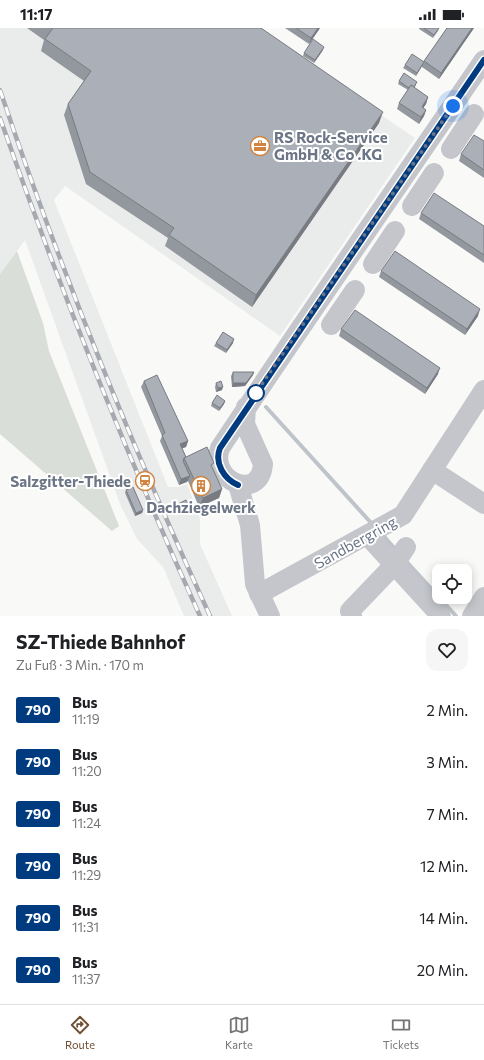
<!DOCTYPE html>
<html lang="de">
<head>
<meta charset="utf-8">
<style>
	body { margin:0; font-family:Commissioner,sans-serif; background:#f6f6f6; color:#202124; height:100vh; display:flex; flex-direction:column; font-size:15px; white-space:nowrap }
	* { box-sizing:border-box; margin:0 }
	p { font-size:13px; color:#757577 }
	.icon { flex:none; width:22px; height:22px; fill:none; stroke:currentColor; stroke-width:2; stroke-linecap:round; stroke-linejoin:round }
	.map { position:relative; height:588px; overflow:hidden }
	.details { display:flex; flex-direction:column; background:#fff; flex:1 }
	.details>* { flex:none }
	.badge { padding:0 8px; border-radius:3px; font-size:14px; line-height:26px }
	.fabs { position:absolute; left:432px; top:536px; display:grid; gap:8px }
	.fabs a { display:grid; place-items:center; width:40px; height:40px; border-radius:8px; background:#fff; box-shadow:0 2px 10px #0003; font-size:20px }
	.you { position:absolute; width:20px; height:20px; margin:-10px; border:3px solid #fff; border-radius:50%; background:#1a73e8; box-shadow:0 0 0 6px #1a73e833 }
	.map>.badge { position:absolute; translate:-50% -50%; box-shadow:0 0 0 2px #fff }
	.round { display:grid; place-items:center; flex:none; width:42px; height:42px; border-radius:12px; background:#f6f6f6 }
	.overview { display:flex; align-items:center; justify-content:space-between; height:68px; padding:0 16px }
	h1 { font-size:19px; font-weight:700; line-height:30px }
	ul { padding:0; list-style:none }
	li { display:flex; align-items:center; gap:12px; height:52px; padding:0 16px }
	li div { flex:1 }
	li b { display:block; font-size:15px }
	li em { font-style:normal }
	li .badge { min-width:44px; font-weight:700; text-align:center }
	.status { display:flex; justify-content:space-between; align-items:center; height:28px; padding:0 20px; background:#fff; direction:ltr }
	.status svg { height:11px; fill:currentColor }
	.menu { display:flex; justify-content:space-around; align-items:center; height:56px; border-top:1px solid #e0e0e0; background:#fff; font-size:11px; color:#757577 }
	.menu a { display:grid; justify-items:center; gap:2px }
	.menu .active { color:#704e31 }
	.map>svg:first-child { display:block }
</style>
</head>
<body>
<div class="status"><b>11:17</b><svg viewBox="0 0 49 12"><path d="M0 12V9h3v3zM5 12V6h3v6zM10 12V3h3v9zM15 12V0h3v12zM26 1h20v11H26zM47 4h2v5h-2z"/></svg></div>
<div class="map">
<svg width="484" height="588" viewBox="0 0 484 588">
	<rect width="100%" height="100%" fill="#f9faf8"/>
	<!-- built -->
	<polygon fill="#eaebeb" points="0,0 253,0 415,110 280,308 65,158 54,172 168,459 179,459 187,456 200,490 200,516 232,588 184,588 163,539 137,511 120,476 25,212 0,246"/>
	<!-- green -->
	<polygon fill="#d9ded8" points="17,223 43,295 49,323 119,498 112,503 0,406 0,246"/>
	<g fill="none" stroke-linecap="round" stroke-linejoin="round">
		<!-- stream -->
		<g stroke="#bec4ca" stroke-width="4">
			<polyline points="266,379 373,497"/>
			<polyline points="381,505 396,522"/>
			<polyline points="405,532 439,569"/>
			<polyline points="439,569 456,588"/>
		</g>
		<!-- minor -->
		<g stroke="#c4c6cb" stroke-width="20">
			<polyline points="451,121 474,86"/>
			<polyline points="412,178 434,145"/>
			<polyline points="373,236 395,203"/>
			<polyline points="331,297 355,262"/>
			<path d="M246,379L245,396L263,436C260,475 208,453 220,420C306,290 396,161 484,32"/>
			<polyline points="432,442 484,476"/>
			<polyline points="238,457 250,497 255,556 270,588"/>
			<polyline points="367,507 441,588"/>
			<polyline points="259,566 403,487 484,362"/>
			<polyline points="352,588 350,583 394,537 406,519"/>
			<polyline points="472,588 484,569"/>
		</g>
		<defs>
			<g id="rail">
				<path d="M0,62C60,241 131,416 210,588"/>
				<path d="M0,90C59,259 126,425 200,588"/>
			</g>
		</defs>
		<!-- rail casing -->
		<use href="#rail" stroke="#a6a9b0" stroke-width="4.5"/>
		<!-- rail -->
		<use href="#rail" stroke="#fff" stroke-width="3" stroke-dasharray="9" stroke-linecap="butt"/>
	</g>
	<!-- wall -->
	<g fill="#93979e">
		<polygon points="27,0 261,0 379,95 252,279 165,218 168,210 86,156 64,87 68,76 84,53 41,23 44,12"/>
		<polygon points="285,0 320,0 309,16"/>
		<polygon points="419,0 439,0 438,3 433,10 419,1"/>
		<polygon points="447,0 474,0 439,51 422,39 422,38 416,48 403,40 405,37 424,34"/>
		<polygon points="323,22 314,35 303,28 304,25"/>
		<polygon points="399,53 416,57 414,60 428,69 426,76 423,80 426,82 424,88 419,96 397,81 399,75 408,62 398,56"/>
		<polygon points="484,113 484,150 459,133 461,126"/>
		<polygon points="421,185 484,198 484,235 419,191"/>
		<polygon points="381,243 478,288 465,307 379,249"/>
		<polygon points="341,301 438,346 425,366 339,308"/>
		<polygon points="216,315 233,315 226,325 214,318"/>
		<polygon points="233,344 254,344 253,347 245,358 232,359 231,348"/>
		<polygon points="144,353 188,413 186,419 182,420 186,429 212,440 222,461 219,470 199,479 188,453 179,457 160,413 162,408 141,359"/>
		<polygon points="216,355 222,362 216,364 215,359"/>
		<polygon points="225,373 224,376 219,383 211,378 212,375"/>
		<polygon points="126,462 143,482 142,485 135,488 125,465"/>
		<polygon points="178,476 189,482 180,486 177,479"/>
	</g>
	<!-- shaded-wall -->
	<g fill="#787b81">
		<polygon points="318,0 320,0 309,16 311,10"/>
		<polygon points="472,0 474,0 439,51 441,45"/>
		<polygon points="324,19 323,22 314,35 315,32"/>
		<polygon points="423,35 422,38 416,48 417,45"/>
		<polygon points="428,69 426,76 419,86 422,79"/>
		<polygon points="426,82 424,88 419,96 421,89"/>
		<polygon points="383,84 379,95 252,279 256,267"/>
		<polygon points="480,281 478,288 465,307 467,301"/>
		<polygon points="234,311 233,315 226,325 227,322"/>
		<polygon points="440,340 438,346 425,366 427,360"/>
		<polygon points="254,344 253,347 245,358 232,359 233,355"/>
		<polygon points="223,359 222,362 216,364 218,360"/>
		<polygon points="225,373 224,376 219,383 220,380"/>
		<polygon points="188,413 186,419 178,422 180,416"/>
		<polygon points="190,448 187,454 179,457 181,451"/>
		<polygon points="222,461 219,470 199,479 203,470"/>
		<polygon points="190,478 189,482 180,486 182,483"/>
		<polygon points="143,482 142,485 135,488 136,485"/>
	</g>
	<!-- building -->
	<g fill="#abb0b8" stroke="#787b81">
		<polygon points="53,0 261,0 383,84 256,267 169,207 174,200 90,144 68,76 91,43 45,11"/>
		<polygon points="296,0 318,0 311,10"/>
		<polygon points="424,0 439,0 434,7"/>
		<polygon points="447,0 472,0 441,45 424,33"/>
		<polygon points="313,11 324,19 315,32 304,25"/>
		<polygon points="412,26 424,34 417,45 405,37"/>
		<polygon points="404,45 417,54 414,59 411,57 409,60 399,53"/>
		<polygon points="411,57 428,69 422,79 426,82 421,89 399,75"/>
		<polygon points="474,107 484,113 484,142 461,126"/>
		<polygon points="434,165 484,198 484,227 421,185"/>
		<polygon points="395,223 480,281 467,301 381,243"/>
		<polygon points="355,282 440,340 427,360 341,301"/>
		<polygon points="223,304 234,311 227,322 216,315"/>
		<polygon points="233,344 254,344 246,355 233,355"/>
		<polygon points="157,347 188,413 180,416 186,429 184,430 183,433 190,448 181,451 162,407 165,405 144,353"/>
		<polygon points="221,353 223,359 218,360 216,355"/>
		<polygon points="217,367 225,373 220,380 212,375"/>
		<polygon points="207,419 214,435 211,437 222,461 203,470 184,430"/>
		<polygon points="133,459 143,482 136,485 126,462"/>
		<polygon points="186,472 190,478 182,483 178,476"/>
	</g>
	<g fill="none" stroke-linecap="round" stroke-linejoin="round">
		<defs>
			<path id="line" d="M238,457C224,451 214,435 220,420L484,32"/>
		</defs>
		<!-- line casing -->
		<use href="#line" stroke="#fff" stroke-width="9"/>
		<!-- line -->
		<use href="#line" stroke="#003b80" stroke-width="6"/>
		<!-- walk -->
		<polyline stroke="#6c7586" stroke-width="4" stroke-dasharray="0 7.2" points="256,365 255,366 453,78"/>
	</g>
	<!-- icons -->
	<defs>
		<symbol id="office-ring" viewBox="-11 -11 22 22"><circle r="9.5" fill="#fff" stroke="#d18441" stroke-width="1.5"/><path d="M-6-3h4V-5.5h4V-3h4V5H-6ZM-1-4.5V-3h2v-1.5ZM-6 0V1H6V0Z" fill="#d18441"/></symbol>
		<symbol id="station-ring" viewBox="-11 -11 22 22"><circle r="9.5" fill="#fff" stroke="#d18441" stroke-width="1.5"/><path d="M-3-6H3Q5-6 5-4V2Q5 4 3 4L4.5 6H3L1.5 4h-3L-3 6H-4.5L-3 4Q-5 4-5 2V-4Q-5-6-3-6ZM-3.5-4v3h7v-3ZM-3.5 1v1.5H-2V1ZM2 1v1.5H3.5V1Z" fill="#d18441"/></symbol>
		<symbol id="building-ring" viewBox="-11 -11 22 22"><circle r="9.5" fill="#fff" stroke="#d18441" stroke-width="1.5"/><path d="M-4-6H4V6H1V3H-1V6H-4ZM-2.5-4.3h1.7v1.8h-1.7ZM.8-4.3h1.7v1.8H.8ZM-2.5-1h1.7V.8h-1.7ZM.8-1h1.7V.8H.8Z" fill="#d18441"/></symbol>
	</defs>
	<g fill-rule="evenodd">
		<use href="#office-ring" x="249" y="107" width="22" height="22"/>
		<use href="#station-ring" x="134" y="442" width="22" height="22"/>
		<use href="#building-ring" x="190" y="447" width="22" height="22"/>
	</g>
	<!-- markers -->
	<circle fill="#fff" stroke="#003b80" stroke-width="2" cx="256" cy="365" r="8"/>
	<g text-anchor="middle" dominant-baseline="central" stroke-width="4" stroke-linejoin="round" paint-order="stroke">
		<!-- poi labels -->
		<g font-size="15" font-weight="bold" fill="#6c7586" stroke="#fff" text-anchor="start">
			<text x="274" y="109">RS Rock-Service<tspan x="274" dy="17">GmbH &amp; Co .KG</tspan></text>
			<text x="131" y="453" text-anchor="end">Salzgitter-Thiede</text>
			<text x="201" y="479" text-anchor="middle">Dachziegelwerk</text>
		</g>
		<!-- street labels -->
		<g font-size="15" fill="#6c7586" stroke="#fff">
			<text transform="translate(355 514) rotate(-29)">Sandbergring</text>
		</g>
	</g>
</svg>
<div class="fabs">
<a><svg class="icon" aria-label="locate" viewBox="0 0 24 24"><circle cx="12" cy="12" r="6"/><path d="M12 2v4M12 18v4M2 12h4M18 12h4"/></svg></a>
</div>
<div class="you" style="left:453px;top:78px"></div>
</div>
<section class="details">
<div class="overview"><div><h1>SZ-Thiede Bahnhof</h1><p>Zu Fuß · 3 Min. · 170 m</p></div><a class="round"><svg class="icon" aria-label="heart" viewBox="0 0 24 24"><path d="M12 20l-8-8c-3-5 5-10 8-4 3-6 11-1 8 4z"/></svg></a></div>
<ul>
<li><span class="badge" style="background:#003b80;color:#fff">790</span><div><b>Bus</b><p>11:19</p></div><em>2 Min.</em></li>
<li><span class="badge" style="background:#003b80;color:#fff">790</span><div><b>Bus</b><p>11:20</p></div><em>3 Min.</em></li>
<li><span class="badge" style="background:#003b80;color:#fff">790</span><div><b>Bus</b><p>11:24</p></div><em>7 Min.</em></li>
<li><span class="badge" style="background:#003b80;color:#fff">790</span><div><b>Bus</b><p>11:29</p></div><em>12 Min.</em></li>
<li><span class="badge" style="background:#003b80;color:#fff">790</span><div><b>Bus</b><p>11:31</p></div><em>14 Min.</em></li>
<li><span class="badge" style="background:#003b80;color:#fff">790</span><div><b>Bus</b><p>11:37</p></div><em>20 Min.</em></li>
</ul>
</section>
<nav class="menu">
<a class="active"><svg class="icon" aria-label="directions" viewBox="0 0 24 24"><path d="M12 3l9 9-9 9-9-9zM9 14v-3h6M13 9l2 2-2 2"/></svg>Route</a>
<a><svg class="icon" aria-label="map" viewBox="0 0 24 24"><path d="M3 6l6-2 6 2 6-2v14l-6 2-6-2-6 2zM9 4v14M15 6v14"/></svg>Karte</a>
<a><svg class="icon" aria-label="tickets" viewBox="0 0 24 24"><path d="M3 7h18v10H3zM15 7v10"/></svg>Tickets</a>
</nav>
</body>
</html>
